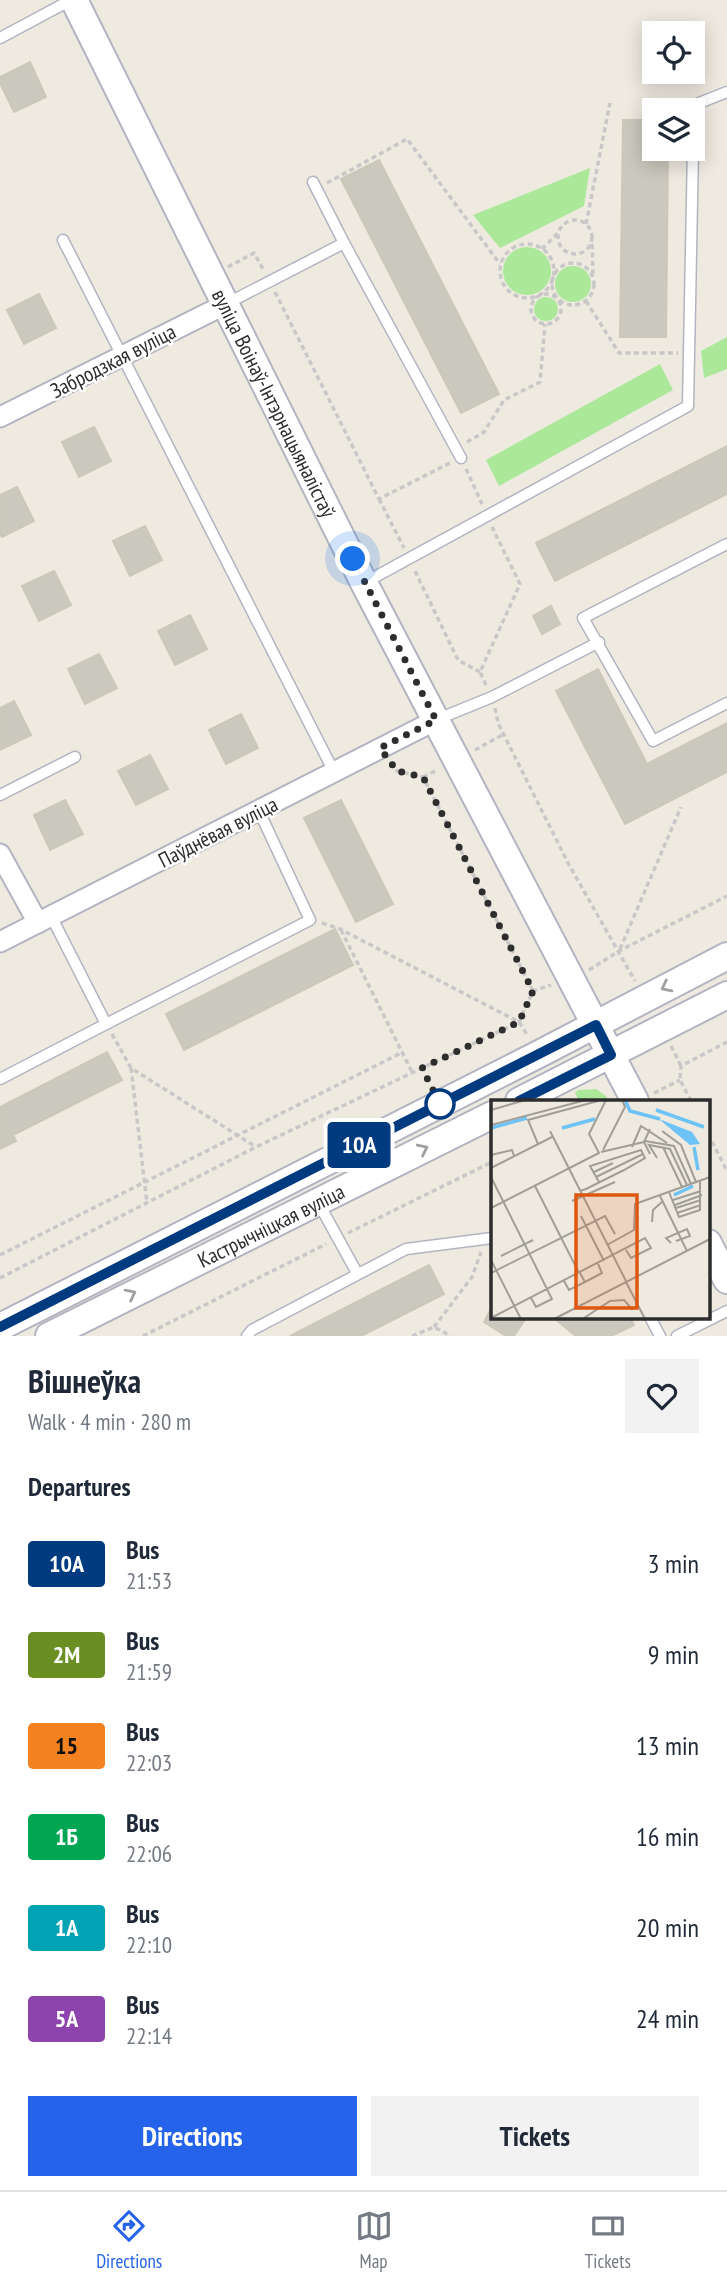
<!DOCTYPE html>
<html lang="en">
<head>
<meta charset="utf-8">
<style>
	body { margin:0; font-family:"PT Sans Narrow",sans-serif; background:#f2f2f3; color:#1f2937; height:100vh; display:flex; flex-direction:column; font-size:26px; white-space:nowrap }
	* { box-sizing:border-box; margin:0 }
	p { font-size:23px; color:#747a83 }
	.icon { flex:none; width:38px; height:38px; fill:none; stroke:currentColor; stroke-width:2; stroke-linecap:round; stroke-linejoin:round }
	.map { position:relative; height:1336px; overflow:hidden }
	.sheet { display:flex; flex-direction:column; background:#fff; flex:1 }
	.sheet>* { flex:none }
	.badge { padding:0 14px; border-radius:5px; font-size:24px; line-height:46px }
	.buttons { position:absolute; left:642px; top:21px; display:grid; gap:14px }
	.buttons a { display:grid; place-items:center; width:63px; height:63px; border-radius:0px; background:#fff; box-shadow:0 4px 18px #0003; font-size:35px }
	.you { position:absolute; width:35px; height:35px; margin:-18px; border:5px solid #fff; border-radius:50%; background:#1a73e8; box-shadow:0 0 0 10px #1a73e833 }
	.map>.badge { position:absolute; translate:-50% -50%; box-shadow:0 0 0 4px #fff }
	h2 { padding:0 28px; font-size:26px; line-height:63px }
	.round { display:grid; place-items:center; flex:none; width:74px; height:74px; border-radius:0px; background:#f2f2f3 }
	.head { display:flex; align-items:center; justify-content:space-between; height:119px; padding:0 28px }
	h1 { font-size:33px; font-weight:800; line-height:52px }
	.cta { display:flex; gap:14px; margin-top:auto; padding:14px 28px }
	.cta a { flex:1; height:80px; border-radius:0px; background:#2563eb; color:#fff; font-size:28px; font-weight:800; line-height:80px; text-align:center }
	.cta a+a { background:#f2f2f3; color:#1f2937 }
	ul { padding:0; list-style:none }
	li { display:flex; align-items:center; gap:21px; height:91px; padding:0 28px }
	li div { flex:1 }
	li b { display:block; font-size:26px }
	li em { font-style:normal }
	li .badge { min-width:77px; font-weight:700; text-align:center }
	.dock { display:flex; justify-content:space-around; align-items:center; height:98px; border-top:2px solid #e0e1e3; background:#fff; font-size:19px; color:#747a83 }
	.dock a { display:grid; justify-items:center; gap:4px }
	.dock .active { color:#2563eb }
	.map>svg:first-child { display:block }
</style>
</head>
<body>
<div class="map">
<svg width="727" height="1336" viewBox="0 0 727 1336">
	<rect width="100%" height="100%" fill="#efeae0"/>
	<!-- green -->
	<g fill="#ace89a">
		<polygon points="590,168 584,206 500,248 473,215"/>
		<circle cx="527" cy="271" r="24"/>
		<circle cx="573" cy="284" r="18"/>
		<circle cx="546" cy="309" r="12"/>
		<polygon points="727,337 727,369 704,378 701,351"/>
		<polygon points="660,364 673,390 499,486 486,460"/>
		<polygon points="596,1089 606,1096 609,1101 579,1101 575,1093 578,1090"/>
	</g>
	<!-- building -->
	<g fill="#cbc8be" stroke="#cbc7b9" stroke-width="2">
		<polygon points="30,62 46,97 14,112 0,83 0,77"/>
		<polygon points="623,120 654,120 654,149 668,149 666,337 620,337"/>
		<polygon points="379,160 499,394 461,413 341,179"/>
		<polygon points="39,294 56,328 24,344 7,310"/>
		<polygon points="94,427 111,461 79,477 62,442"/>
		<polygon points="727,446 727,494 555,581 536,543"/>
		<polygon points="17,487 34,521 2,537 0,533 0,495"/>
		<polygon points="145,526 162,560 130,576 113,541"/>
		<polygon points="54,571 71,605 39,621 22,586"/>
		<polygon points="551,606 560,624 542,634 533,616"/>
		<polygon points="190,615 207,649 175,665 158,631"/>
		<polygon points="99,654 117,688 85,704 68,669"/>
		<polygon points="598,669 647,764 727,723 727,772 625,824 556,691"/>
		<polygon points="14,701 31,735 0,750 0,708"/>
		<polygon points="241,714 258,748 226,764 209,730"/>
		<polygon points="150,755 168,789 136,805 118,771"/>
		<polygon points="65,800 83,834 50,850 34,815"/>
		<polygon points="341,800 393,904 356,922 304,818"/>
		<polygon points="335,929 353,965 184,1050 166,1014"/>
		<polygon points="107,1052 122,1080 13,1135 16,1141 0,1149 0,1107"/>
		<polygon points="429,1265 444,1294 361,1336 290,1336"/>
		<polygon points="492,1307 492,1317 556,1317 555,1319 526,1318 514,1336 506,1336 484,1322"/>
		<polygon points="556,1317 630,1317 634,1325 611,1336 576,1336 555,1319"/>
	</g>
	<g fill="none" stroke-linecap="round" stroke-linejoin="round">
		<defs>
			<g id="lane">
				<polyline points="0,38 71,0"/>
				<polyline points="693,140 694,105 727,92"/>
				<polyline points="313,182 344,243"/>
				<polyline points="63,240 334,772"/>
				<polyline points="226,304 344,243 461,458"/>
				<polyline points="727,544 583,618 653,741 727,703"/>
				<polyline points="364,583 688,406 693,149"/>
				<polyline points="438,719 492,697 599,642"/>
				<polyline points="0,795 75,757"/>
				<polyline points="106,1024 310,920 259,811"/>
				<polyline points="0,1079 106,1024 51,916"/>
				<polyline points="319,1204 357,1273"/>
				<polyline points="650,1317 660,1336"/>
				<polyline points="247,1336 252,1330 406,1249 492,1238"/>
				<polyline points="677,1336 727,1311"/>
			</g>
			<g id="street">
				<polyline points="0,417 226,304"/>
				<polyline points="0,854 38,923"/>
				<polyline points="0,942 436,720"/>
			</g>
			<g id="secondary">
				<path id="s1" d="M74,0L364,583L635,1101"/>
				<polyline points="519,1101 727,995"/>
				<polyline points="708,1243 727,1280"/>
				<polyline points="0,1327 541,1053 727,956"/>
				<path id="s2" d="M49,1336L492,1115"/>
			</g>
		</defs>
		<!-- lane casing -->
		<use href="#lane" stroke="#b3b4c1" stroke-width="13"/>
		<!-- street casing -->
		<use href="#street" stroke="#b3b4c1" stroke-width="23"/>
		<!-- secondary casing -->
		<use href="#secondary" stroke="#b3b4c1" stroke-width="30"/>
		<!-- path -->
		<g stroke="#c8c8c8" stroke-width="3.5" stroke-dasharray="5 3.5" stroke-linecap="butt">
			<polyline points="327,183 407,139 500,264"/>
			<circle cx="575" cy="237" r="17"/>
			<polyline points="586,224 610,103"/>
			<circle cx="527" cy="271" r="27"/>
			<polyline points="592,244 593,274"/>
			<polyline points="542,249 558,233"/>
			<circle cx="573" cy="284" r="21"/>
			<polyline points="228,267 254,253 263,269"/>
			<polyline points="275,292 379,499 450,463"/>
			<circle cx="546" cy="309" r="15"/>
			<polyline points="586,301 619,353 678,353"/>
			<polyline points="467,442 484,432 504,400 540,382 545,324"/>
			<polyline points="466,469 482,504"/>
			<polyline points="379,499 404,548"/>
			<polyline points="415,571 458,660 480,672"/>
			<polyline points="486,685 480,672 520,584 492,527"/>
			<polyline points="495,708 498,723 568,863 635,981"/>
			<polyline points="475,750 504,734"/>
			<polyline points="391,763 397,771 423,777 533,991"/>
			<polyline points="423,777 437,770"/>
			<polyline points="322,923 340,929 519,1022 528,1036"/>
			<polyline points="341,930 412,1072"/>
			<polyline points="620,949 681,807"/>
			<polyline points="589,970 619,951 727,896"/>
			<polyline points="112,1034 131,1068 256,1147"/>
			<polyline points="671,1046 681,1066"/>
			<polyline points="131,1068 147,1203"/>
			<polyline points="654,1093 680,1080"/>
			<polyline points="691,1101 680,1080 681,1066 727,1042"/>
			<polyline points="708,1134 727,1171"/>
			<polyline points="348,1233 492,1162"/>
			<polyline points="0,1255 403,1052"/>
			<polyline points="0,1278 256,1147 519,1022 533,991 551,985"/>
			<polyline points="434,1327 472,1277 481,1252"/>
			<polyline points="143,1336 326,1244"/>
			<polyline points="412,1336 434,1327 451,1336"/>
		</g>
		<!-- lane -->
		<use href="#lane" stroke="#fff" stroke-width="10"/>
		<!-- street -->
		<use href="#street" stroke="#fff" stroke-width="19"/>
		<!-- secondary -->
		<use href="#secondary" stroke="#fff" stroke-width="26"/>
	</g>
	<!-- one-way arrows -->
	<defs><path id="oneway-chevron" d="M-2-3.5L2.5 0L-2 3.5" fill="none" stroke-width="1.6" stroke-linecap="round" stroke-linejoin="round" transform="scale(1.75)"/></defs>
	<g stroke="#a0a0a0">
		<use href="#oneway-chevron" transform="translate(666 987) rotate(153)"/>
		<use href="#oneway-chevron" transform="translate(423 1149) rotate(-26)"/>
		<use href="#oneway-chevron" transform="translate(131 1294) rotate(-27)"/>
	</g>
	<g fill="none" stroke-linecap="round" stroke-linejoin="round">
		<defs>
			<polyline id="line" points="0,1327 596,1025 611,1055 519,1101"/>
		</defs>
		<!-- line casing -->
		<use href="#line" stroke="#fff" stroke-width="16"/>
		<!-- line -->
		<use href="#line" stroke="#003b80" stroke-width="10"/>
		<!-- walk -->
		<polyline stroke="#2d2d2d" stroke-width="7" stroke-dasharray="0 12.6" points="353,559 436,720 380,748 397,771 423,777 533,991 519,1022 422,1068 440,1104"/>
	</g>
	<!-- markers -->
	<circle fill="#fff" stroke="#003b80" stroke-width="3.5" cx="440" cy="1104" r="14"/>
	<g text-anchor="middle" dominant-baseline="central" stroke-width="5" stroke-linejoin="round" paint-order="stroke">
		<!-- street labels -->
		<g font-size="21" fill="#2d2d2d" stroke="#fff">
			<text transform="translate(113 361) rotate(-27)">Забродзкая вуліца</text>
			<text stroke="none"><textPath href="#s1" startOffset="450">вуліца Воінаў-Інтэрнацыяналістаў</textPath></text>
			<text transform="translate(218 832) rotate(-27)">Паўднёвая вуліца</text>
			<text stroke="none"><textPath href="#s2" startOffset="248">Кастрычніцкая вуліца</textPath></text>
		</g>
	</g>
	<!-- overview -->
	<g transform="translate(491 1100)">
		<rect width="219" height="219" fill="#efeae0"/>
		<path d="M168,19L201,32L209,44L199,45Z" fill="#6ec3f6"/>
		<path fill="none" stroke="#6ec3f6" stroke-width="3.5" d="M134,0L139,11L169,19M165,10L213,27M0,28L36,18M71,28L104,19M203,47L207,70M183,95L202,86"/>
		<path fill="none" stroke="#a19e98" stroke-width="2" d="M0,10L31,1M0,25L95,0M59,31L135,181M171,31L190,45L205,82M154,41L183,46L200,84M47,44L37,20L107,1M141,47L150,26L176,43M172,47L191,87M112,50L134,7L131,0M110,52L153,42M159,54L153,42L159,29M0,55L21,50L23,56M166,58L158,45L179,49L196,85M0,68L61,37M103,72L122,63M0,77L61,199L45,207L40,198M105,77L152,54M44,86L88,173M89,91L95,89L133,70L154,58L150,50L99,66L108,82M178,92L188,117L209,110V80M169,96L196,151M182,100L210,91M81,101L124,82M184,105L211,95M0,108L108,53L98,34L115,0M185,108L210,100M186,113L210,105M90,116L113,161M161,122L162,110L172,101M180,143L175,138L196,129L199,136L185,141M116,145L143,130L144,104L219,77M10,156L42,140M0,160L30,219M0,173L114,116L124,134M73,181L78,190L94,182L89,173M94,182L111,173L107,164M135,182L154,219M0,218L154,138L160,148L140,158L135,150M93,218L119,201L133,200L141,209L147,206M63,219L219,139"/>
		<path fill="#df570e" fill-opacity="0.15" stroke="#df570e" stroke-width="3.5" d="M85,95H146V208H85Z"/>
		<rect width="219" height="219" fill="none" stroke="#2d2d2d" stroke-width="3.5"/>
	</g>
</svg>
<div class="buttons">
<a><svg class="icon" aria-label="locate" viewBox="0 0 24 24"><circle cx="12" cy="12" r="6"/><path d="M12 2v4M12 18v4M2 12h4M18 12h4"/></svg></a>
<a><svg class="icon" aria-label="layers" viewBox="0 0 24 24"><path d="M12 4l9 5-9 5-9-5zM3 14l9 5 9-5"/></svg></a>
</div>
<div class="you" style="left:353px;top:559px"></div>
<b class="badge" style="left:359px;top:1145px;background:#003b80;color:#fff">10A</b>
</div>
<section class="sheet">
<div class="head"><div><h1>Вішнеўка</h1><p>Walk · 4 min · 280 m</p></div><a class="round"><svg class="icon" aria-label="heart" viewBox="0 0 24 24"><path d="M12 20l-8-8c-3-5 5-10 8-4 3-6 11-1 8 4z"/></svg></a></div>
<h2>Departures</h2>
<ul>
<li><span class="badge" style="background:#003b80;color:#fff">10A</span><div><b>Bus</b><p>21:53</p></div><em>3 min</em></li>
<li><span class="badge" style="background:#6b8e23;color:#fff">2М</span><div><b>Bus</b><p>21:59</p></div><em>9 min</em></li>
<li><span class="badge" style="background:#f58220;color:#111">15</span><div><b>Bus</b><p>22:03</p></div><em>13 min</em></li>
<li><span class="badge" style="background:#00a651;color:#fff">1Б</span><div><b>Bus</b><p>22:06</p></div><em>16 min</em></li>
<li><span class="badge" style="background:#00a3b4;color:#fff">1А</span><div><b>Bus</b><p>22:10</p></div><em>20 min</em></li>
<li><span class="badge" style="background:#8e44ad;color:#fff">5А</span><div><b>Bus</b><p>22:14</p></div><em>24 min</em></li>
</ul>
<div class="cta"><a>Directions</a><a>Tickets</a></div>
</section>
<nav class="dock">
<a class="active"><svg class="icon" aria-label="directions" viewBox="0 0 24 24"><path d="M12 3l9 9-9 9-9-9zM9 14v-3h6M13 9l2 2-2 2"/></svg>Directions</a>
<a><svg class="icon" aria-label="map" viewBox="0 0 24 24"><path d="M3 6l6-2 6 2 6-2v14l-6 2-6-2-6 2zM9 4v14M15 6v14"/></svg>Map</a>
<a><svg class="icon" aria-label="tickets" viewBox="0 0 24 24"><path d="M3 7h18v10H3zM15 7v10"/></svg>Tickets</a>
</nav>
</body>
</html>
